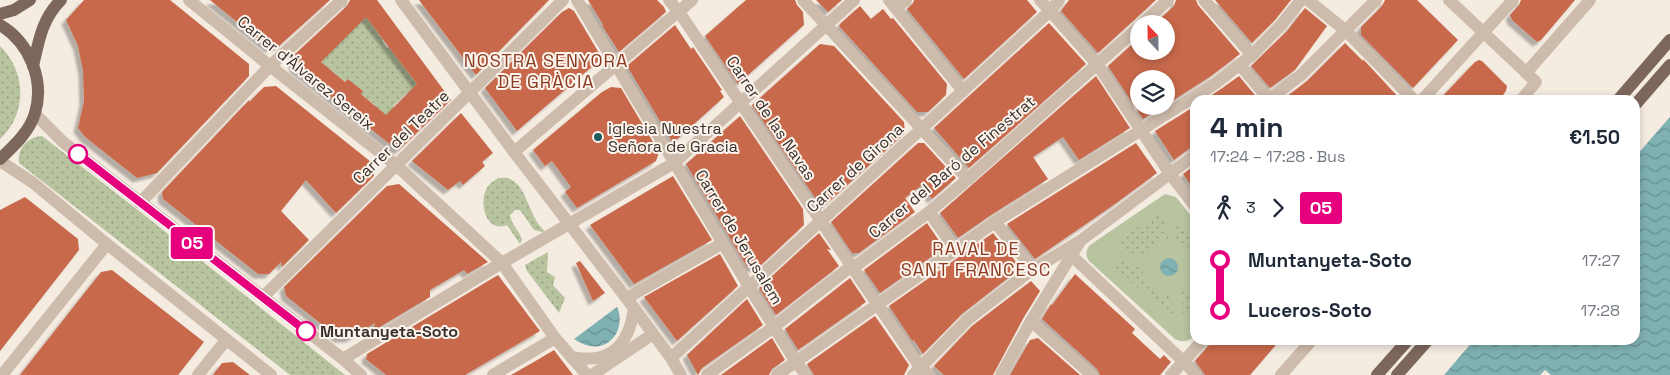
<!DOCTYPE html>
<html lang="en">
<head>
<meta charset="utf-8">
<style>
	body { margin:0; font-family:"Space Grotesk",sans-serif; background:#f2f2f3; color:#1f2937; height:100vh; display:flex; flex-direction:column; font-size:19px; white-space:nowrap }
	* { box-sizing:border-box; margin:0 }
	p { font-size:16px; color:#747a83 }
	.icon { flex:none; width:28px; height:28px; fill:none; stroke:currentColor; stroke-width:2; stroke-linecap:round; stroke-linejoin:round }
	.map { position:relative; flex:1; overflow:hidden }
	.drawer { position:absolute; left:1190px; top:95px; width:450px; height:250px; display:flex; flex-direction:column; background:#fff; border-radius:15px; box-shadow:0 2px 8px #0003 }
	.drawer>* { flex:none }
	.badge { padding:0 10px; border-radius:4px; font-size:18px; line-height:32px }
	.needle { width:32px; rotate:338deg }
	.fabs { position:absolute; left:1130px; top:15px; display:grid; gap:10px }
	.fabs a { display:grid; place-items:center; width:45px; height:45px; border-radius:50%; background:#fff; box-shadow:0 2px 8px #0003; font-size:25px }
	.map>.badge { position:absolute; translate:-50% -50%; box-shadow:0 0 0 2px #fff }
	.legs { display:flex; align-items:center; gap:8px; height:55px; padding:0 20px; font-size:16px }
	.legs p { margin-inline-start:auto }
	.overview { display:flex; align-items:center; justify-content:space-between; height:85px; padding:0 20px }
	h1 { font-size:28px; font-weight:600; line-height:38px }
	ul { padding:0 20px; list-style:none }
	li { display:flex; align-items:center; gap:18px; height:50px; font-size:19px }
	li i { display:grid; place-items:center; width:8px; height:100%; margin:0 6px; background:currentColor }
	li i::after { content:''; width:12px; height:12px; margin:-6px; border:4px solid; border-radius:50%; background:#fff }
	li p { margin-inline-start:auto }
	li:first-child i { background:linear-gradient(#0000 50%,currentColor 0) }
	li:last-child i { background:linear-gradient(currentColor 50%,#0000 0) }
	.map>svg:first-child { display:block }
</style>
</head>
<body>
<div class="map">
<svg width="1670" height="375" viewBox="0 0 1670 375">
	<defs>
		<pattern id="garden-dots" width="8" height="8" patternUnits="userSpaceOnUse" patternTransform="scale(1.25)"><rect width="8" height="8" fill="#b8c4a0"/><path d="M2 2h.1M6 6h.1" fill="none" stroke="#97a083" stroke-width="1.8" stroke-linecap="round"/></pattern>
		<pattern id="water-waves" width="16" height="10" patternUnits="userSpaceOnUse" patternTransform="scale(1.25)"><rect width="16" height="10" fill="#7fb0b2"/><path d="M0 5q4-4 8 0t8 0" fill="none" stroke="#699091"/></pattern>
		<filter id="shadow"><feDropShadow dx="-4.5" dy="4.5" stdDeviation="1" flood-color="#0004"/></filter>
	</defs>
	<rect width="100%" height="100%" fill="#f4ebe1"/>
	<!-- green -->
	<path fill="#b8c4a0" d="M1165,194L1176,197L1195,221V335C1189,342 1183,343 1175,339L1089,261C1085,255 1086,250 1090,245Z"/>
	<!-- garden -->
	<g fill="url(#garden-dots)">
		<polygon points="365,15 383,40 382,41 387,48 389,47 417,84 417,102 407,93 393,106 402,116 387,114 385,116 374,108 375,105 361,94 363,91 348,79 345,82 332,71 330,73 323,66 322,57"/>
		<path d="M0,46C26,71 28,113 0,139Z"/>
		<path d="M42,136L143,214L345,375H290L19,163C17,149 27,137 42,136Z"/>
		<path d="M498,178C502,178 507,177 510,179C528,187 528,217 545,231L542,232L534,230L520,210H515L510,215C511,225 520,231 522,240L520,244L507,225C485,234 477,199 489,185C491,182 496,180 498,178Z"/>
		<polygon points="1156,215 1166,218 1167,229 1165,230 1165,234 1168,235 1168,240 1153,245 1144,257 1141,256 1141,255 1119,251 1123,237"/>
		<polygon points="1175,221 1180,222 1195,241 1195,256 1186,245 1177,241 1176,234 1178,234 1178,229 1176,229"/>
		<polygon points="548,252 547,272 555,277 553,285 565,298 559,313 527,271 525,265"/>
		<path d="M1115,260L1134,265V267H1142C1143,285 1154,295 1172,295L1173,298L1170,299L1171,303L1173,304L1174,317H1171L1113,265Z"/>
		<polygon points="1195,288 1195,314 1183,316 1182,303 1184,302 1181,292 1186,290 1190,293"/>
	</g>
	<!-- water -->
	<g fill="url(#water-waves)">
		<polygon points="1670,117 1670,375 1551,375 1545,370 1540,375 1444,375 1474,340 1635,340 1635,157"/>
		<circle cx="1169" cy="267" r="9"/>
		<path d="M617,307C624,322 617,342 600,346C591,348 582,344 574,339Z"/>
	</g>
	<!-- building -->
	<g fill="#c8694b" fill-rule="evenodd" filter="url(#shadow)">
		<polygon points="84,0 170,0 249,64 249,76 157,173 137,178 85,137 78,128 84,101 83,71 78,46 66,20"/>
		<polygon points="210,0 330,0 279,46 269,48"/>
		<path d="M350,0H377L451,100L399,150L396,148V149L294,68L293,56L347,6ZM366,17L417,84L386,115L361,94L363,91L348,79L345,82L321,62Z"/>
		<polygon points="419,0 549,0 476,75"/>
		<polygon points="588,0 657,0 664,7 666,12 619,52 601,24 604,26"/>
		<polygon points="746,0 795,0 797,5 803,12 804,25 738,84 705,36"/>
		<polygon points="816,0 842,0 828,12"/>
		<polygon points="914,0 1027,0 1037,12 964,79 907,9 913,3"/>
		<polygon points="1069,0 1156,0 1098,53 1061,11"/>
		<polygon points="1176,0 1196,0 1198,5 1240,54 1211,76 1166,105 1166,79 1139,79 1139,106 1164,106 1143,119 1108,66 1139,38 1139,51 1166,51 1166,24 1154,24 1174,6"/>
		<polygon points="1215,0 1291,0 1275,20 1252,43"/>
		<polygon points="1385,0 1417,0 1458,40 1413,88 1361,35 1361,27 1382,6"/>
		<polygon points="1521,0 1575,0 1541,40 1537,42 1512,20 1510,15 1519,5"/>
		<polygon points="860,6 871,19 883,9 891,19 893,18 947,84 946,95 928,112 917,112 839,26 840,24"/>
		<polygon points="569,8 574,11 602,58 517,131 485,88 562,12"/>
		<polygon points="1305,8 1327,26 1295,70 1270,88 1251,66 1287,31"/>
		<polygon points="1049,23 1086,64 969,168 934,128"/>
		<polygon points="675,25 691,49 693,47 722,90 720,91 724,97 673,143 627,66"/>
		<polygon points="1345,43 1363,61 1363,59 1401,100 1282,100 1307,81"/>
		<polygon points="820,44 834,46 904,122 905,133 822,208 752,105"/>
		<polygon points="1479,60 1482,61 1507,86 1506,91 1499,100 1439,100 1475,62"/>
		<polygon points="1096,76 1130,128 1079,160 1063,137 1033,157 1048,179 991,215 958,238 940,213"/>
		<polygon points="1239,76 1259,100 1204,100 1221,89"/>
		<polygon points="276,86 371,162 374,176 336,213 306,180 281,211 309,240 282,267 281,262 269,274 258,274 163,199 162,192 249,100 249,102 264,87"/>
		<polygon points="611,87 621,88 659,152 656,161 577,208 565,192 571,187 552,161 545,166 533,150 602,92"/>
		<polygon points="1195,106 1195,147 1190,148 1174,160 1155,131"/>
		<polygon points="461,113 493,153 482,162 485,166 463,185 460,181 448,190 412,161"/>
		<polygon points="740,116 803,209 804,225 758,268 747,267 686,164"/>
		<polygon points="918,143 924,143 956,178 932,199 922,185 905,198 915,212 859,253 852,253 831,222"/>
		<polygon points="1136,143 1157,173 1115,204 1035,259 1007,224"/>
		<polygon points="1195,165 1195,191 1183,174"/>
		<polygon points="673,176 712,240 634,284 590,225"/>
		<polygon points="399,184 488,262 467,274 464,270 430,290 430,297 373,331 375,323 350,338 339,338 286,296 284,287 387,186"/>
		<polygon points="25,197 78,239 79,250 0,351 0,210"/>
		<polygon points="927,223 944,248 880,293 864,270"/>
		<polygon points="819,233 831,250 827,249 839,266 776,315 759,288"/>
		<polygon points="993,233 1021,268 962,314 923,354 913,339 913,342 889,306"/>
		<polygon points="720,254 738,286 677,341 644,297"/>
		<polygon points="580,261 605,293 593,301 576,263"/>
		<polygon points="112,270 204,342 178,375 20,375 101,272"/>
		<polygon points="1075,274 1135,329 1132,333 1160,359 1164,355 1171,362 1160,375 1100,375 1097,369 1042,319 1051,304 1052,305"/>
		<polygon points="498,275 540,331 465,375 386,375 366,359 367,354"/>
		<polygon points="850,278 866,302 798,350 785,329"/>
		<polygon points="1031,281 1040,291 1024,317 993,375 944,375 934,366 972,326"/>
		<polygon points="747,299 763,325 702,368 698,375 687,355"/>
		<polygon points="875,316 909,365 904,375 814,375 807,364"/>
		<polygon points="772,338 785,360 772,369 769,375 721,375"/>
		<polygon points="1038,338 1080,375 1010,375 1030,340"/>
		<polygon points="1211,340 1280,340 1250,375 1205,375 1195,361 1209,345"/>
		<polygon points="554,350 573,375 511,375 539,359"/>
		<polygon points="233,362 250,375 213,375 222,363"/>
	</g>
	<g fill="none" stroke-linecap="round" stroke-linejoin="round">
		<!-- pedestrian -->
		<g stroke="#cdbbac" stroke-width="12">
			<polyline points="1040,0 1050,11"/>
			<polyline points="1204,0 1252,55"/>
			<polyline points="1308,0 1346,31"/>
			<polyline points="683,8 692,0"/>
			<polyline points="896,8 906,0"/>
			<polyline points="1484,33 1536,82 1521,100"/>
			<polyline points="1240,65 1269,99"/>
			<polyline points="1526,73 1590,0"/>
			<polyline points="514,152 672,17"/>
			<polyline points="929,212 956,250"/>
			<polyline points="995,222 1033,269"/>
			<polyline points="1031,321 1092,375"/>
			<polyline points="796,362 806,375"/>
			<polyline points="1189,367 1196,375"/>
			<polyline points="777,375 995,222 1216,83 1252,55 1281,25 1301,0"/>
			<polyline points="1281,375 1312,340"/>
		</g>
		<!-- minor -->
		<g stroke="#cdbbac" stroke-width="12">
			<polyline points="189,0 270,66 396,165 502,263 555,338 587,375"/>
			<polyline points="401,0 514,152 634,308 671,358 681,375"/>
			<polyline points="577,0 754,295 796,362"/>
			<polyline points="669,0 679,12 920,367 929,375"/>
			<polyline points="803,0 968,179"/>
			<polyline points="889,0 963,91"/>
			<polyline points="1449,0 1484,33"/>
			<polyline points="1050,11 1097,64 1170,174 1195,206"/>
			<polyline points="1142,24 1168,0"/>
			<polyline points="1346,31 1414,100"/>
			<polyline points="1268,100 1301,75 1376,0"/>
			<polyline points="1422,100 1513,0"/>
			<polyline points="140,203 270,66 342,0"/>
			<polyline points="1072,256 1183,361"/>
			<polyline points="263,297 563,0"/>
			<polyline points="627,298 723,243"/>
			<path d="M571,357C611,365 629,345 634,308"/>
			<polyline points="671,358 1050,11 1059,0"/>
			<polyline points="343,359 495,267 674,163 854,0"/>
			<polyline points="2,375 107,244"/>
			<polyline points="198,375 226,340"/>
			<polyline points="493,375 555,338"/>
			<polyline points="592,375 653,334"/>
			<polyline points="707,375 775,326 849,268 853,268 929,212 968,179 1139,27"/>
			<polyline points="913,375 967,320 1029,272 1080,241 1195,155"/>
			<polyline points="1001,375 1031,321 1079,243"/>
			<polyline points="1171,375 1203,340"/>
		</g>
		<!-- tertiary -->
		<g stroke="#cdbbac" stroke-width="12">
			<polyline points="35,114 63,142 343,359 361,375"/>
			<polyline points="0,161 32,182 107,244 271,375"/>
		</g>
		<!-- primary -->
		<g stroke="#7d675c" stroke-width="12">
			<polyline points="0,14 14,10 30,0"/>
			<path d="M0,25C29,42 45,80 35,113C30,131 14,146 0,159"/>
			<path d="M33,66C39,40 42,19 61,0"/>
			<polyline points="1618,100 1670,40"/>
			<polyline points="1635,105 1670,65"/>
			<polyline points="1377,375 1408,340"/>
			<polyline points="1397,375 1428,340"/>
		</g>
	</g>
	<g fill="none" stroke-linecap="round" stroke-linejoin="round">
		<defs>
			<polyline id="line-1" points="78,154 306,331"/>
		</defs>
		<!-- line-1 casing -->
		<use href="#line-1" stroke="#fff" stroke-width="11"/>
		<!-- line-1 -->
		<use href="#line-1" stroke="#e6007e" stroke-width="8"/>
	</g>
	<!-- markers -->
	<circle fill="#1f5a5e" stroke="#fbf5ee" stroke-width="2" cx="598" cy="137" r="5"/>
	<g fill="#fff" stroke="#e6007e" stroke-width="2.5">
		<circle cx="78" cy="154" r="9"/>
		<circle cx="306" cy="331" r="9"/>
	</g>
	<g text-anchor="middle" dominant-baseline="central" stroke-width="4" stroke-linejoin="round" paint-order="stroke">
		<!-- street labels -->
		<g font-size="16" fill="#3b302b" stroke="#fbf5ee">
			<text transform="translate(306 73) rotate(39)">Carrer d'Álvarez Sereix</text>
			<text transform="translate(771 118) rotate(56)">Carrer de las Navas</text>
			<text transform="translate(401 137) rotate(-44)">Carrer del Teatre</text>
			<text transform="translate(952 167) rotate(-40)">Carrer del Baró de Finestrat</text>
			<text transform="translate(855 168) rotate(-42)">Carrer de Girona</text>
			<text transform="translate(739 237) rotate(59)">Carrer de Jerusalem</text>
		</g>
		<!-- poi labels -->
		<g font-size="16" fill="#3b302b" stroke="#fbf5ee" text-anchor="start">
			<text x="608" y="128">iglesia Nuestra<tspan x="608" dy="18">Señora de Gracia</tspan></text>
		</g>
		<!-- stop labels -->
		<g font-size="16" font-weight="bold" fill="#3b302b" stroke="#fbf5ee" text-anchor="start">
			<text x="320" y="331">Muntanyeta-Soto</text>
		</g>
		<!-- neighbourhood labels -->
		<g font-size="18" letter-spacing="1" fill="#8c3b22" stroke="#fbf5ee">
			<text x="546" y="60">NOSTRA SENYORA<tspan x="546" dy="21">DE GRÀCIA</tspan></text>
			<text x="976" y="248">RAVAL DE<tspan x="976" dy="21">SANT FRANCESC</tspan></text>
		</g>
	</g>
</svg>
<div class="fabs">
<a><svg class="needle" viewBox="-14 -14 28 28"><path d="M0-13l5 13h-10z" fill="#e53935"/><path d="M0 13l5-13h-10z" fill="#747a83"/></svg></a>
<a><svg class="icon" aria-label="layers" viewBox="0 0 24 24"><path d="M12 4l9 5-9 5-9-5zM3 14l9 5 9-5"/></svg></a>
</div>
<b class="badge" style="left:192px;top:243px;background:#e6007e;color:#fff">05</b>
<section class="drawer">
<div class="overview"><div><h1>4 min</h1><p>17:24 – 17:28 · Bus</p></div><b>€1.50</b></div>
<div class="legs"><svg class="icon" aria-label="walk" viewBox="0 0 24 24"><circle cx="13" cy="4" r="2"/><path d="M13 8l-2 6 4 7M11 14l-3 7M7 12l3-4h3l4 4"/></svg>3<svg class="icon" aria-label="forward" viewBox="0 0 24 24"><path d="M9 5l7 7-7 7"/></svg><b class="badge" style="background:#e6007e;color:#fff">05</b></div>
<ul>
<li><i style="color:#e6007e"></i><b>Muntanyeta-Soto</b><p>17:27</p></li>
<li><i style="color:#e6007e"></i><b>Luceros-Soto</b><p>17:28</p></li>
</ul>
</section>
</div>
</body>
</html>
